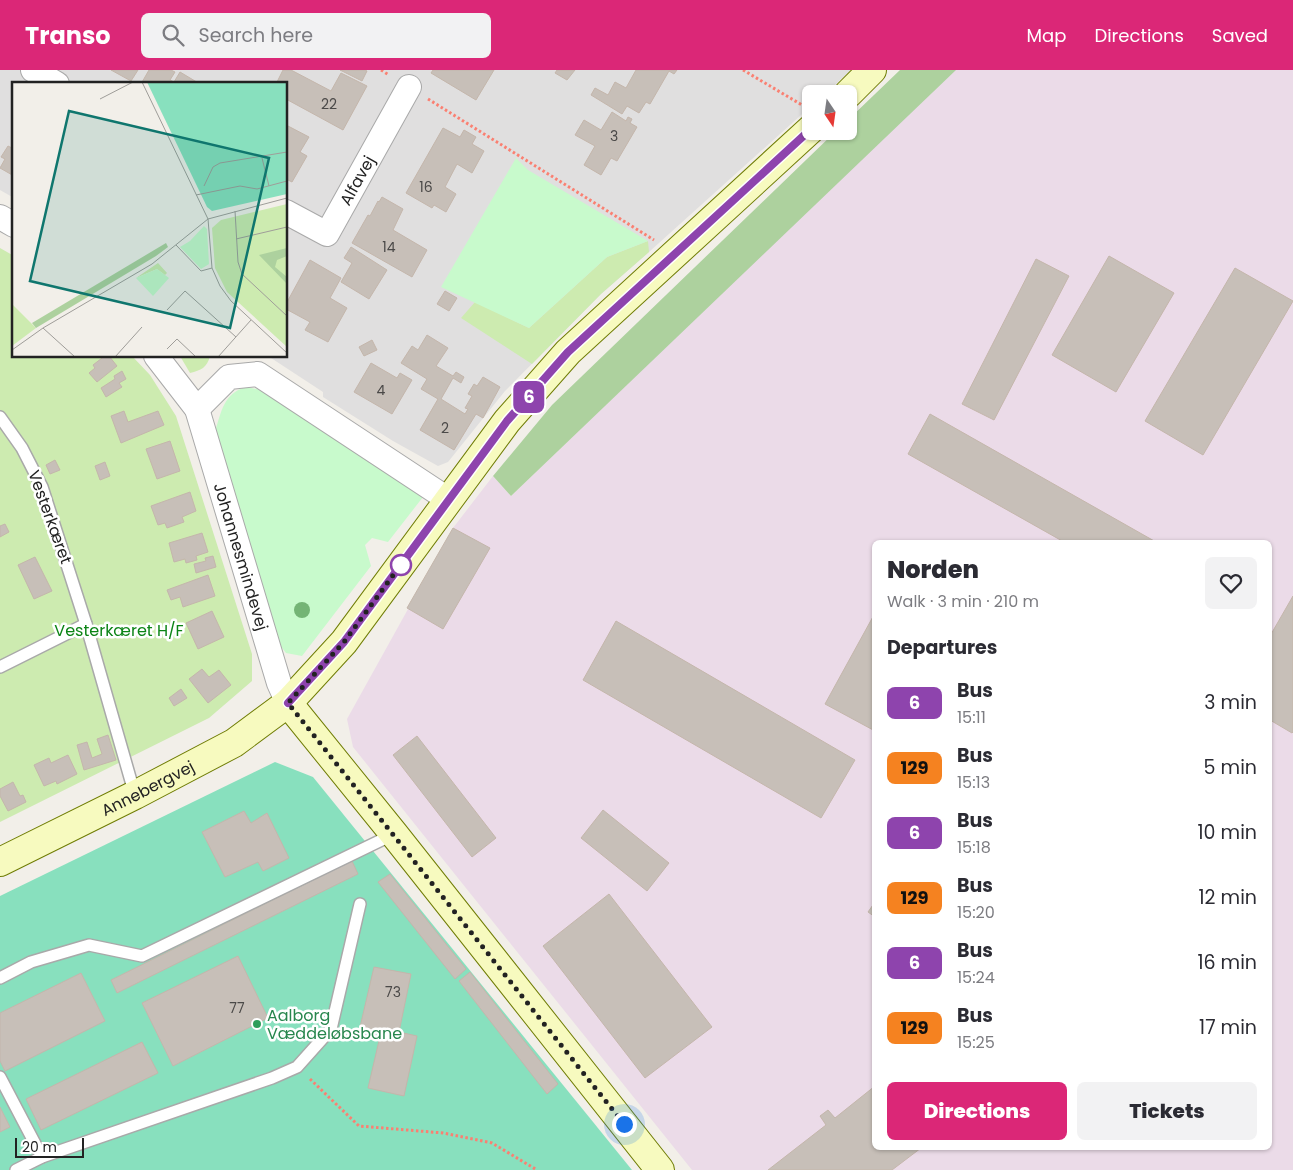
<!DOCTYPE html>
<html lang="en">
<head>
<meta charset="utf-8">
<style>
	body { margin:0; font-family:Poppins,sans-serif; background:#f2f2f3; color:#2b2b33; height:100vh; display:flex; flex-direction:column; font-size:19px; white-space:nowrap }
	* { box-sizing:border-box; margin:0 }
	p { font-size:16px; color:#7c7c81 }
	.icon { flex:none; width:28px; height:28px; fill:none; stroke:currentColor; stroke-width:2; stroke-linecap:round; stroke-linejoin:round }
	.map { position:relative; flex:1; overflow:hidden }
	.details { position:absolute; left:872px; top:470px; width:400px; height:610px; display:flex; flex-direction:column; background:#fff; border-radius:8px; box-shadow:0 1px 4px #0004 }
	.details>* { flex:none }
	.badge { padding:0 10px; border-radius:8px; font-size:18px; line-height:32px }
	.needle { width:32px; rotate:167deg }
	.tools { position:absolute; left:802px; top:15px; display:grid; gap:10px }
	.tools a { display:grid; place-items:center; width:55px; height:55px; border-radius:8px; background:#fff; box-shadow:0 1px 4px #0004; font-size:25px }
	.scale { position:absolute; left:15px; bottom:12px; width:69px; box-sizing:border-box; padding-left:5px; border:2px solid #222; border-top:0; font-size:14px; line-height:18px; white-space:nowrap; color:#222; -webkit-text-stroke:4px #fff; paint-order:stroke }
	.you { position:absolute; width:25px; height:25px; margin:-12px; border:4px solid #fff; border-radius:50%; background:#1a73e8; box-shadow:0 0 0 8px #1a73e833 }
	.map>.badge { position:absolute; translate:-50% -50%; box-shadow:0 0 0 2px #fff }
	h2 { padding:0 15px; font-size:19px; line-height:45px }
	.round { display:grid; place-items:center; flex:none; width:52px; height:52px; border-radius:8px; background:#f2f2f3 }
	.head { display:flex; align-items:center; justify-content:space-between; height:85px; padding:0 15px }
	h1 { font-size:24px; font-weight:800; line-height:38px }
	.action { display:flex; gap:10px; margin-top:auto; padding:10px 15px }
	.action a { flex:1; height:58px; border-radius:8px; background:#db2777; color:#fff; font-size:20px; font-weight:800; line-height:58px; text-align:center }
	.action a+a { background:#f2f2f3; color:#2b2b33 }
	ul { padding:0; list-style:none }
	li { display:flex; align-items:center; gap:15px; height:65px; padding:0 15px }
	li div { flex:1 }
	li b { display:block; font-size:19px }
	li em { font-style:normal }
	li .badge { min-width:55px; font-weight:700; text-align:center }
	header { display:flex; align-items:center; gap:30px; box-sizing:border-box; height:70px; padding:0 25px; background:#db2777; color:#fff }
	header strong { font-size:24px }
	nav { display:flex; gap:28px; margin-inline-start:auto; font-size:18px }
	.search { width:350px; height:45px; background:#f2f2f3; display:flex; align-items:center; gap:12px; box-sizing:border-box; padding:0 18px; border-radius:8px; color:#7c7c81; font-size:19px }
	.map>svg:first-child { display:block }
</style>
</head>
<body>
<header>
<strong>Transo</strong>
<div class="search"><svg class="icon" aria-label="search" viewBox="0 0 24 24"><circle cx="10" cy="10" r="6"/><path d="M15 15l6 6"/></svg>Search here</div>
<nav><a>Map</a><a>Directions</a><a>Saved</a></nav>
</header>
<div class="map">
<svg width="1293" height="1100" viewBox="0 0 1293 1100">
	<rect width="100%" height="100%" fill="#f2efe9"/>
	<!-- residential -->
	<polygon fill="#e0dfdf" points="0,0 851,0 825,24 811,24 811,36 649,182 601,224 505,321 448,392 438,396 393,371 323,327 323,322 268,286 286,286 286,14 14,14 14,128 0,120"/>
	<!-- industrial -->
	<path fill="#ebdbe8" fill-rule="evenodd" d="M954,0H1293V1100H692L353,677L347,649L453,458L493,406L511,426ZM875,472H1270V1078H875Z"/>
	<!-- grass -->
	<g fill="#cdebb0">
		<polygon points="648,171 649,182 601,224 532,294 461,248 475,232 529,258 607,187"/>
		<polygon points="0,178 14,186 14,286 132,286 150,305 176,346 252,584 252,611 209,648 0,752"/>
		<path d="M180,286H210C207,298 201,300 190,303Z"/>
	</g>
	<!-- forest -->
	<polygon fill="#add19e" points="900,0 956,0 511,426 493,406 552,335 836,61 849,61 849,49"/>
	<!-- park -->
	<g fill="#c8facc">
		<polygon points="516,88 528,100 648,171 607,187 529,258 441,217"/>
		<path d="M246,317L262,320L423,427L388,472L372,468L365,475L371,496L302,586L286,583L279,574L215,362C221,342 224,323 246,317Z"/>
	</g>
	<!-- pitch -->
	<polygon fill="#88e0be" points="275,692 313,707 632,1100 0,1100 0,826"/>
	<!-- building -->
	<g fill="#c7bfb8" stroke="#c4b6ab">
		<polygon points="111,0 138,0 131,11"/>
		<polygon points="149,0 171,0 175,2 170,10 174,12 180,2 200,14 141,14"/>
		<polygon points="283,0 291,0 331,21 341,3 367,16 343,60 286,29 286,14 276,14"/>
		<polygon points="340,0 365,0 367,1 362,11"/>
		<polygon points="433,0 494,0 476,30 431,3"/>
		<polygon points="557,0 575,0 567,10 555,3"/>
		<polygon points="636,0 677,0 674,4 669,1 650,34 646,32 639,43 627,36 622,44 591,25 595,18 608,25 615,12 626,18"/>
		<polygon points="612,42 626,51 628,47 632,49 630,53 637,57 617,91 611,88 601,105 584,95 595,76 575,65 584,50 601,60"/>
		<polygon points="288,56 309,67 300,82 307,86 292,112 286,109 286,60"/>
		<polygon points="443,58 460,67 464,60 476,67 472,74 484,81 472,103 457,94 445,117 456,124 446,142 434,135 432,138 406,123"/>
		<polygon points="14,75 14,106 0,98 5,89 1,87 8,76 12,78"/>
		<polygon points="382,127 403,139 393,160 427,180 412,207 352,173 368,145 370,146 378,131 379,132"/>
		<polygon points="351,177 387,200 369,229 341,212 352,193 344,188"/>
		<polygon points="1109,186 1174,223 1116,322 1052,285"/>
		<polygon points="1036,189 1069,206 994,350 962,334"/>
		<polygon points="310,190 341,208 330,228 347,238 328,272 305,260 310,252 286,239 286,234"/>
		<polygon points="1235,198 1293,231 1203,385 1145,351"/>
		<polygon points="445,221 457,228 449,241 437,234"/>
		<polygon points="427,265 448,278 436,296 453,306 456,302 464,307 461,313 453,308 441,329 465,344 468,339 465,338 472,326 468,324 474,314 477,316 483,307 500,317 483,348 476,344 454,380 420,360 438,329 421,319 427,309 401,293 412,276 418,280"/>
		<polygon points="372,270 377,280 364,286 359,277"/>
		<polygon points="100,286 109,286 117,296 97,312 89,303 95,298 93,295 102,288"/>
		<polygon points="371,293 397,308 400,303 412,310 392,344 354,322"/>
		<polygon points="122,301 126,309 119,313 122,317 106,327 101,318 115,309 114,306"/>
		<polygon points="124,341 128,352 158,341 164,355 121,373 111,346"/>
		<polygon points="930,344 1156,472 1064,472 908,384"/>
		<polygon points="170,371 180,401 157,409 146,379"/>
		<polygon points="55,390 60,400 50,404 46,395"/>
		<polygon points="105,392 110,406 100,410 95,396"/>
		<polygon points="190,422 196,441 182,447 184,452 167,458 165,453 158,455 151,436"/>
		<polygon points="5,454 9,462 0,467 0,456"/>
		<polygon points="453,458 490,478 443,559 407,538"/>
		<polygon points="202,463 208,482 196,486 197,490 186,493 185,489 174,492 169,473"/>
		<polygon points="213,486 216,497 196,503 194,494 206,491 205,488"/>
		<polygon points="35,487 52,521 34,529 18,495"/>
		<polygon points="208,505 215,526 183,537 180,527 171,530 167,520"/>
		<polygon points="1293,526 1293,662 1292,663 1270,650 1270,566"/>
		<polygon points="212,541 224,567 198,579 186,553"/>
		<polygon points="875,543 875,661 825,634"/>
		<polygon points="616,551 855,690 821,748 583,610"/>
		<polygon points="202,599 209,607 219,600 231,615 208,633 189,609"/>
		<polygon points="181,619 187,628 174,636 169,628"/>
		<polygon points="108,665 116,690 84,700 77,675 87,672 92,688 102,684 97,669"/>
		<polygon points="417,666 496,768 472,787 393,685"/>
		<polygon points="68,685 77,704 57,714 56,711 44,716 34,695 49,688 51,693"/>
		<polygon points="13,712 20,726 23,725 26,732 8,741 0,726 0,719"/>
		<polygon points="603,740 669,793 647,821 581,768"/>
		<polygon points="244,741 251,753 267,743 289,788 263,801 258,792 225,807 202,762"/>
		<polygon points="352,791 358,804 117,923 111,910"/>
		<polygon points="390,804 466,899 455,909 378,812"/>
		<polygon points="609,824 712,957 645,1008 543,876"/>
		<polygon points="875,832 875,847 868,842"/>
		<polygon points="238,886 268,948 173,996 142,933"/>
		<polygon points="374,897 411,904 399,962 417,966 404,1026 368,1018 381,962 360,957"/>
		<polygon points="470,902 558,1014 547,1024 459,911"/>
		<polygon points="81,903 105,951 5,1001 0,991 0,943"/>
		<polygon points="142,972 158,1003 41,1060 26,1029"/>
		<polygon points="875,1016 875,1078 921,1078 892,1100 768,1100 826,1055 820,1046 828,1040 835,1048"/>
		<polygon points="0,1037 10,1057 0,1062"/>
	</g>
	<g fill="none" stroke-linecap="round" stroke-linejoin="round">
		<defs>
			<g id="lane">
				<polyline points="0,347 22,378 42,417 86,554 135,725"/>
				<polyline points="0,597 86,554"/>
				<polyline points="0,908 31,892 89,875 142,886 394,764"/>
				<polyline points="0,1007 42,1087"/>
				<polyline points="16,1100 42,1087 272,1008 297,997 331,959 360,834"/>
			</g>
			<g id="street">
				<polyline points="33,0 57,14"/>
				<path id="s1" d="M286,142L327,164L409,17"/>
				<polyline points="0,147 14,155"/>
				<path id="s2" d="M156,286L197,339L279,613L288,633"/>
				<polyline points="197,339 229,307 258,304 449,430"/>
			</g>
			<g id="secondary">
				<polyline points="848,24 872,0"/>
				<polyline points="288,633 394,764 660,1100"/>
				<path id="s3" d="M0,792L135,725L234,673L288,633L344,572L507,351L568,282L811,59"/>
			</g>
		</defs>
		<!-- lane casing -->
		<use href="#lane" stroke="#a9a9a9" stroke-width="14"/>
		<!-- street casing -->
		<use href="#street" stroke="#a9a9a9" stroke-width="26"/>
		<!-- secondary casing -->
		<use href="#secondary" stroke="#707d05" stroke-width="30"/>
		<!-- path -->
		<g stroke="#fa8072" stroke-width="3" stroke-dasharray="2.5 2.5" stroke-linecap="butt">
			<polyline points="381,0 389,5"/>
			<polyline points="743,0 802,35"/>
			<polyline points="428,29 654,170"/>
			<polyline points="310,1009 359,1056 443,1063 492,1073 537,1100"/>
		</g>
		<!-- lane -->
		<use href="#lane" stroke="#fff" stroke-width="11"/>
		<!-- street -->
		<use href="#street" stroke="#fff" stroke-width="24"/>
		<!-- secondary -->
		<use href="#secondary" stroke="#f7fabf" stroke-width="28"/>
	</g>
	<!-- trees -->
	<circle fill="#74b475" cx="302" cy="540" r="8"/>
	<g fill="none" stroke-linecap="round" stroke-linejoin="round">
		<defs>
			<polyline id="line" points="288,633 344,572 507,351 568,282 811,59"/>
		</defs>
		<!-- line casing -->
		<use href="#line" stroke="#fff" stroke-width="11"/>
		<!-- line -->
		<use href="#line" stroke="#8e44ad" stroke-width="8"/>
		<!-- walk -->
		<polyline stroke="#222" stroke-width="5" stroke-dasharray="0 9" points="401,495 402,493 344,572 288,633 624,1054"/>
	</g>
	<!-- markers -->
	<circle fill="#fff" stroke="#8e44ad" stroke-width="2.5" cx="401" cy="495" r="10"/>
	<circle fill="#2e9e5b" stroke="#fff" stroke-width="2" cx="257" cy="954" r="5"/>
	<g text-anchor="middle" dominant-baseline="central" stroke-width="5" stroke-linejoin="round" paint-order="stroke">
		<!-- number labels -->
		<g font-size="14" fill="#4b4948">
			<text x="329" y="34">22</text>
			<text x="614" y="66">3</text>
			<text x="426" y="117">16</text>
			<text x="389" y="177">14</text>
			<text x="381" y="320">4</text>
			<text x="445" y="358">2</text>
			<text x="393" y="922">73</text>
			<text x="237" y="938">77</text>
		</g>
		<!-- street labels -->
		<g font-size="16" fill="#222" stroke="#fff">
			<text stroke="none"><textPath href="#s1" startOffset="108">Alfavej</textPath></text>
			<text transform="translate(50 447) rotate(70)">Vesterkæret</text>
			<text stroke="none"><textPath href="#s2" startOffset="221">Johannesmindevej</textPath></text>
			<text stroke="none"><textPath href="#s3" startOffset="165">Annebergvej</textPath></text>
		</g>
		<!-- park labels -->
		<g font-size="16" fill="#0c8416" stroke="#fff">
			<text x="119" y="560">Vesterkæret H/F</text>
		</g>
		<!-- leisure labels -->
		<g font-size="16" fill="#27864d" stroke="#fff" text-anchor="start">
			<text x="267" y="945">Aalborg<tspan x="267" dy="18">Væddeløbsbane</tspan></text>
		</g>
	</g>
	<!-- overview -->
	<g transform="translate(12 12)">
		<rect width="275" height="275" fill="#f2efe9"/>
		<path d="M275,122V265L215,210L203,186L200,146L209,138ZM146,181L155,191L153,193L145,187L124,196ZM0,222L24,246L0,264Z" fill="#cdebb0"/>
		<path d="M154,161L156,165L144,174L24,246L20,241ZM275,166V174L265,178L263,185L275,195V202L247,173Z" fill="#add19e"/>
		<path d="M192,144L195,147L197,182L189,187L168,165L178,159ZM145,187L157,196L141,214L124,196Z" fill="#c8facc"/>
		<path d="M135,0H275V112L200,129L195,125Z" fill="#88e0be"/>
		<path fill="none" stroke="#9f9d99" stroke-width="1" d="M130,0L196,137L200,186L208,204L219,219L275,271M88,17L121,0M250,76L257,104M192,104L201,85L208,81L275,70M184,113L228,104L245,107L275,99M223,129L226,180L230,192L275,234M224,157L275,145M164,163L189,189L200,186M155,228L173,209L224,255M31,246L63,275M155,267L165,257L184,275M0,268L31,246L140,182L196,137L275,116M103,275L130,245M206,275L239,238"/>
		<path fill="#0f766e" fill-opacity="0.15" stroke="#0f766e" stroke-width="2.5" d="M57,29L257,76L218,246L18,199Z"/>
		<rect width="275" height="275" fill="none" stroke="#222" stroke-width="2.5"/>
	</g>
</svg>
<div class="tools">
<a><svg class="needle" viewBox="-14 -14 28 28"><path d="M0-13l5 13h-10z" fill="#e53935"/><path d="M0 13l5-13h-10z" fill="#7c7c81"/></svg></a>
</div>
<div class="scale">20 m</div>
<div class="you" style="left:624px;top:1054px"></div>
<b class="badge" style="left:529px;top:327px;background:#8e44ad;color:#fff">6</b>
<section class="details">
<div class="head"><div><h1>Norden</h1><p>Walk · 3 min · 210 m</p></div><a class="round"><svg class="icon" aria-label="heart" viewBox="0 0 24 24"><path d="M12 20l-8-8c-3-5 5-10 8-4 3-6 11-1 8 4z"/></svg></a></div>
<h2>Departures</h2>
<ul>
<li><span class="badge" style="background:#8e44ad;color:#fff">6</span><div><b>Bus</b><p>15:11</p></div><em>3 min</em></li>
<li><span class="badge" style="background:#f58220;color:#111">129</span><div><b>Bus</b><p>15:13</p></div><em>5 min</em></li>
<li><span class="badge" style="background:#8e44ad;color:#fff">6</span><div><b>Bus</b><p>15:18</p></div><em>10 min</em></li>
<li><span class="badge" style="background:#f58220;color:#111">129</span><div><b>Bus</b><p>15:20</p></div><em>12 min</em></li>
<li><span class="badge" style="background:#8e44ad;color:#fff">6</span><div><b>Bus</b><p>15:24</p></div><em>16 min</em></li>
<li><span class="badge" style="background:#f58220;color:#111">129</span><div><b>Bus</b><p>15:25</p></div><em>17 min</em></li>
</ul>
<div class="action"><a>Directions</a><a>Tickets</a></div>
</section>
</div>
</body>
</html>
